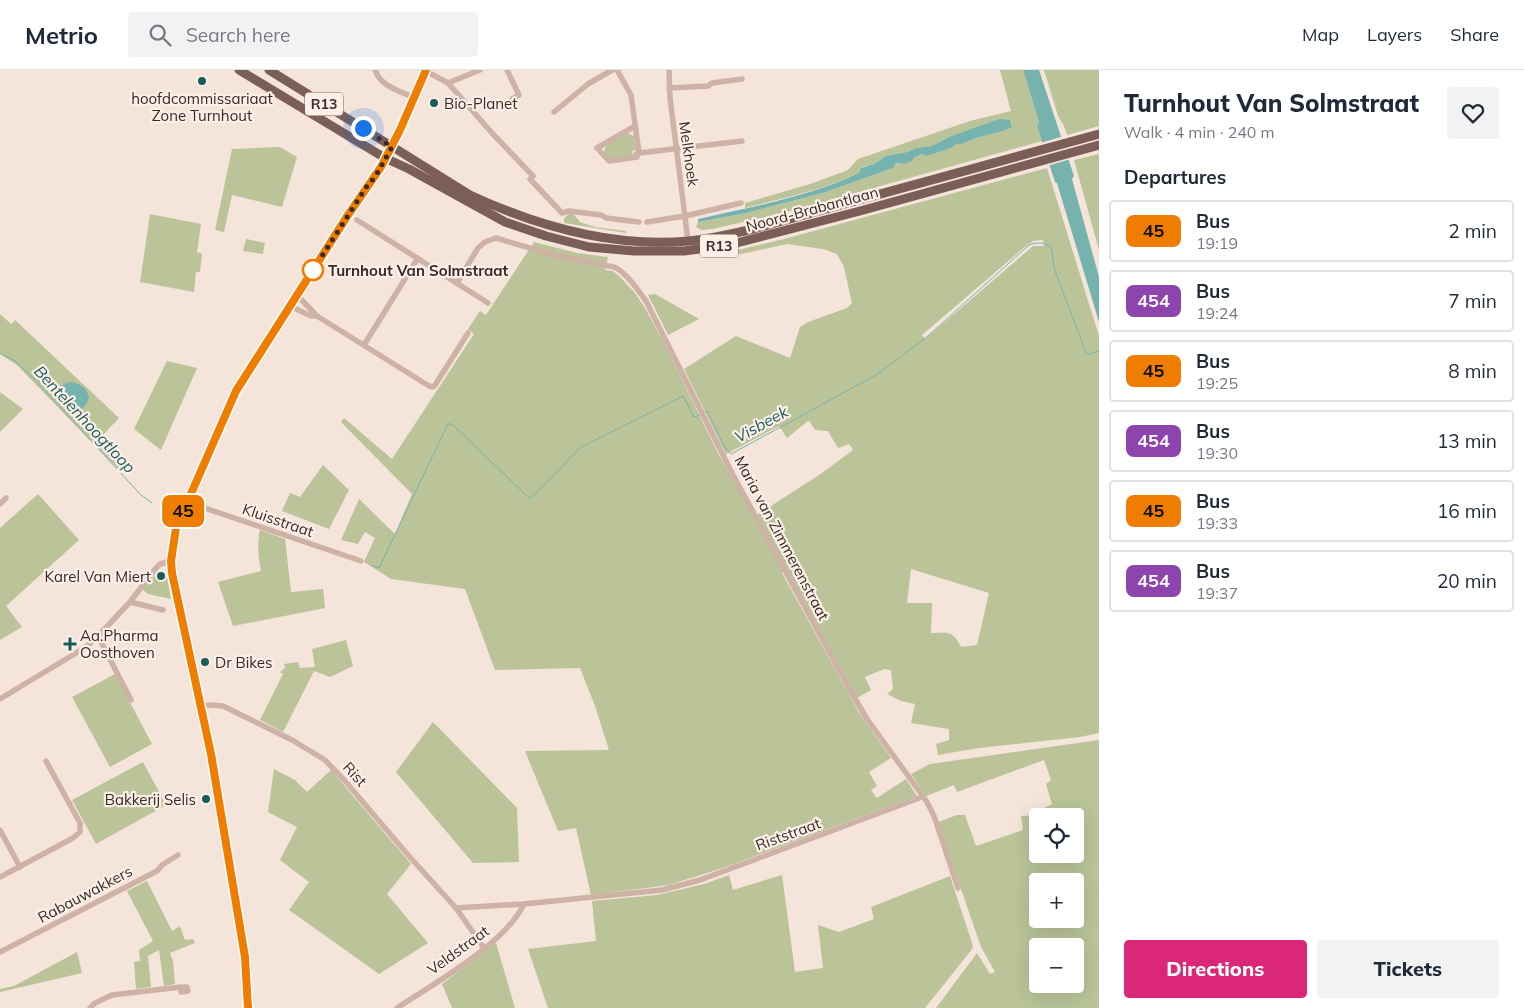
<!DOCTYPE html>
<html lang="en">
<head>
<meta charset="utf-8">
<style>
	body { margin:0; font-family:Mulish,sans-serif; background:#f2f2f3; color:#1f2937; height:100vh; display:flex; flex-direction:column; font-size:19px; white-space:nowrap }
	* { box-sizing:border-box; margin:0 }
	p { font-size:16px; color:#747a83 }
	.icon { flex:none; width:28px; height:28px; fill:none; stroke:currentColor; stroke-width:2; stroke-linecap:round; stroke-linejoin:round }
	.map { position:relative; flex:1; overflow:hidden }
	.details { display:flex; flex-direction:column; background:#fff; width:425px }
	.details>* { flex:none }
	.badge { padding:0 10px; border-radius:8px; font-size:18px; line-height:32px }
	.controls { position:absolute; left:1029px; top:738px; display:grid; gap:10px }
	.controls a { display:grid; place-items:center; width:55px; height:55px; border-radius:5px; background:#fff; box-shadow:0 5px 20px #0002; font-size:25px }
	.you { position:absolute; width:25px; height:25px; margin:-12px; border:4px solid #fff; border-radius:50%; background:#1a73e8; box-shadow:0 0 0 8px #1a73e833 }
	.map>.badge { position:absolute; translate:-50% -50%; box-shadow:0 0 0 2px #fff }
	h2 { padding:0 25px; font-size:19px; line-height:45px }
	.round { display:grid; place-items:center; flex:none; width:52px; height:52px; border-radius:5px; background:#f2f2f3 }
	.overview { display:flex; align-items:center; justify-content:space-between; height:85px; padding:0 25px }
	h1 { font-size:24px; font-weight:800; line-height:38px }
	.action { display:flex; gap:10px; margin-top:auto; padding:10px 25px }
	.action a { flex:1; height:58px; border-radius:5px; background:#db2777; color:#fff; font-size:20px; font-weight:800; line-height:58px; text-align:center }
	.action a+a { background:#f2f2f3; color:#1f2937 }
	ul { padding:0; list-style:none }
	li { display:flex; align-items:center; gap:15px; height:62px; margin:0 10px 8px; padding:0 15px; border:2px solid #e0e1e3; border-radius:5px }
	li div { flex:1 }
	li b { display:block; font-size:19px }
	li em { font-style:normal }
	li .badge { min-width:55px; font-weight:700; text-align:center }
	header { display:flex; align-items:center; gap:30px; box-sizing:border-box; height:70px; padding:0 25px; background:#fff; border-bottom:1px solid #e0e1e3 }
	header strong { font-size:24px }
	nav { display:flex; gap:28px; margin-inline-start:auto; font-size:18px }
	.search { width:350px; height:45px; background:#f2f2f3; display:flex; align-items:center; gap:12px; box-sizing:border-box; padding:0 18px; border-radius:5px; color:#747a83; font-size:19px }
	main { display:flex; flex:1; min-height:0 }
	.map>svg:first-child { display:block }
</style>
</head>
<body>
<header>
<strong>Metrio</strong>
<div class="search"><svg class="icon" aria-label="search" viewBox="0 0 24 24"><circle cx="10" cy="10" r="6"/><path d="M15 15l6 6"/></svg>Search here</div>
<nav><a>Map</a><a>Layers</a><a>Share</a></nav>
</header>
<main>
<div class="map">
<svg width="1099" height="938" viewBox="0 0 1099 938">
	<rect width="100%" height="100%" fill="#f4e4da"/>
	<!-- green -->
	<g fill="#bac498" fill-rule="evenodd">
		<path d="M1000,0H1023L1039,52L1037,56L1042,71L787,142L712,159L702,160L696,157L698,152L746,143L823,123L893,98L896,93L904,94L922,84L951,78L958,72L960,75L976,68L1003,61L999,49L951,66L932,76L916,78L907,82L886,86L874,94L862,97L859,103C823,120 783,128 745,138V133L810,114L848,100L858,89L970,51L1011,41Z"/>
		<polygon points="1044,0 1099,0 1099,56 1067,65 1064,56 1058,46"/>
		<polygon points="627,63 634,66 636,80 632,81 633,86 611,89 607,86 604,81 607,74"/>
		<polygon points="280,77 297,87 282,137 232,125 224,162 215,160 232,79"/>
		<polygon points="1099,84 1099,180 1074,90"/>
		<path d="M1047,98L1099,266V663L1080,667L979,678L938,685L936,674L949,670V659L911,653L915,634L901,631L887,624L893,619L891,600L884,599L865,607L871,620L857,628L787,499L782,503L860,644L891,688L869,702L877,716L871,720L877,728L906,709L917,726L726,797L669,815L591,825L576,758L558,761L525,681L609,680L595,636L580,598L495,600L465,519L391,509L364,492L375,468L365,462L358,474L341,470L359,429L395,464L412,424L341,352L344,348L392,389L474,264L468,259L480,241L486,245L534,172L577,183L608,187L605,200L613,201L620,207L635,223L645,238L664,273L719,385L754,447L822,403L853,380L849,374L838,378L828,361L815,360L810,352L808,351L787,368L779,356L726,384L684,299L736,266L790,288L800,257L808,252L847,238L852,233L844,197L837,184L823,179L787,174L727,187L726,183L784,169ZM1043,170L1044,176H1033L925,269L922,265L1026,176L1033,171ZM911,499L989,523L977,575L961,577C953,560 948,563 931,563L932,533H907Z"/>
		<polygon points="571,141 580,152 595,157 626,161 626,163 564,153 564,149"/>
		<polygon points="150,144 201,154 197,182 202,184 200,202 196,202 194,222 140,212"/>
		<polygon points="246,169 265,173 263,184 243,181"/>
		<polygon points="655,224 699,249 668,265 648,225"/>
		<polygon points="0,244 11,254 15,250 119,348 100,368 125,392 118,399 17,295 0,284"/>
		<polygon points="167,291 197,298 161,380 134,359"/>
		<polygon points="0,322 23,339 0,362 0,386"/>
		<polygon points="323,395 349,420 329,459 282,441 290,423 300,427"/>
		<polygon points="38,424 79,470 6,536 22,557 0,570 0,458"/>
		<path d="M260,460L285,469L291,522L323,519L325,538L233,556L218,512L261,501C258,487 257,474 260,460Z"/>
		<polygon points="159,501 166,502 171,529 148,524 142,519"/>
		<polygon points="346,570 353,596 330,607 314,601 283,662 260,650 283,604 280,602 285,598 284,594 298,592 300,598 315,597 312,579"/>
		<polygon points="115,604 152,674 110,697 72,627"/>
		<polygon points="433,652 517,738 519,792 473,793 396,702"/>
		<path d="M1099,670V938H936L977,883L990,904L995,902L981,877L938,752L957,745H965L976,776L1023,760L1021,746L1041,745L1042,739L1052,734L1046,714L1051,710L1044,690L957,722L954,715L926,726L911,704L930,694ZM1038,746H1075V784H1038ZM1038,811H1075V849H1038ZM1038,876H1075V914H1038Z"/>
		<polygon points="143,692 166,735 96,774 72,730"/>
		<polygon points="274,699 295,710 307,722 331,700 411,794 387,824 428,873 379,904 289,840 309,812 280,790 297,757 268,742"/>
		<polygon points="729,805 733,820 782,805 795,902 823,898 818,855 839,862 874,849 871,837 950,806 972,873 973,878 925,938 548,938 528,879 596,871 592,831 657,825 704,814"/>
		<polygon points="147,811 172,861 180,856 185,870 193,869 195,873 170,883 173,891 175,914 164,916 159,880 148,886 151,917 136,919 134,892 140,891 139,880 153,871 127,821"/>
		<polygon points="496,873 515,938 452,938 442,914"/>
		<polygon points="77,882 82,903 0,922 0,919 14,916"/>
	</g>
	<!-- water -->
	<g fill="#76b3af">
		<polygon points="1023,0 1039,0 1074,106 1072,109 1099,207 1099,252 1057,113 1055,112 1037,56 1039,52"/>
		<path d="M999,49L1010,50L1012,57L1003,61L976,68L960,75L958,73L951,78L926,86L922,84L914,88L912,91L904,94L896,93L893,98L823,123L746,143L698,152V149C750,137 812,126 859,103L861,98L874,94L886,86L907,82L916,78L932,76L951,66Z"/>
		<path d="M69,312C79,312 87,318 89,328C86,336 82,340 73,342L64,335L57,325L58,319L64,314Z"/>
	</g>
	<!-- pier -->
	<polygon fill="#f4e4da" points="1064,66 1071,89 1047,96 1040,73"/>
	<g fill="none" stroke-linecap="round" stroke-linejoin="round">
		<!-- stream -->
		<g stroke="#76b3af" stroke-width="1">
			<polyline points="0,283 15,291 35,310 141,425 152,433"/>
			<path d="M704,343L707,341L725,378L731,384L878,304L929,265L1029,175C1037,172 1044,172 1051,177L1055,201L1084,277L1086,283L1089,284L1099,281"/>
			<polyline points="372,496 379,498 448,354 451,354 454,356 528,427 531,428 581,377 683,326 694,347 700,345"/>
		</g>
		<!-- street -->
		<g stroke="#cdb2a5" stroke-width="5.5">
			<path d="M375,0C381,17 400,21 415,28"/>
			<polyline points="507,0 519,25 512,29"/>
			<polyline points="617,0 631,25 639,83"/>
			<polyline points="669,0 670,28 688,171"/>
			<polyline points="426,1 448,13 492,63 533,106 530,109 562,143 569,141 601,145 606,148 639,152"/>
			<polyline points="448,13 480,0"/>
			<polyline points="669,18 708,16 712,13 742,9"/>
			<polyline points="554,42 588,14 612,0"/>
			<polyline points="635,56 597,78 609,91 637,87 636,84 639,83"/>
			<polyline points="639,83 742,71"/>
			<polyline points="357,150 488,233"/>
			<polyline points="647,152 685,146 741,133"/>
			<path d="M457,213L478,178L485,172L496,168L553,185L614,197C627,203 637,219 646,231L733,405L850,620L867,649L927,732L934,746L958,818"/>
			<polyline points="297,225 317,246 429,316 433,317 435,315 468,263"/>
			<polyline points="290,236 311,246 317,246"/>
			<polyline points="364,275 418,188"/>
			<polyline points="187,432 361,491"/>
			<polyline points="0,434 6,428"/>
			<polyline points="130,532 163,540"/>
			<polyline points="98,566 131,630"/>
			<polyline points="0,629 86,577 98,566 130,532 156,498 160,494 171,491"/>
			<polyline points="202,636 211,635 223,636 292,670 325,690 345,711 408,785 456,838 484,878"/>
			<polyline points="0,760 20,797"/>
			<polyline points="0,807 73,768 80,762 80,753 46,691"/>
			<polyline points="456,838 524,834 662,820 700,810 922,727"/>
			<polyline points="0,882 157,801 162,795 178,785"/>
			<polyline points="90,938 95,933 112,925 181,917 187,917 188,921 181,922 181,917"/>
			<path d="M397,938C435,913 505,874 524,834"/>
		</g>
		<!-- secondary -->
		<polyline stroke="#a18076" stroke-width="8" points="392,77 426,0"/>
		<!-- primary -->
		<g stroke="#7b5e56" stroke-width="9">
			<polyline points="239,0 385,88 409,99 505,152 546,166 589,177 634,181 684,181 729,175 860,141 1099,75"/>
			<path d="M269,0L470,125C539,157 613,178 689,171C711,169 732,164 753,159L1099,64"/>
			<polyline points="248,938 245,887 211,684 172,503 171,491 176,458 236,321 348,145 367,116 375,107 392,77"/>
		</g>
	</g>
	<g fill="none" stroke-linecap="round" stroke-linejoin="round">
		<defs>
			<polyline id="line" points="248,938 245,887 211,684 172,503 171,491 176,458 236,321 348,145 381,97 400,60 426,0"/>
		</defs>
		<!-- line casing -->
		<use href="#line" stroke="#fff" stroke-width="11"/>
		<!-- line -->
		<use href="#line" stroke="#ef7d00" stroke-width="8"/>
		<!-- walk -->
		<polyline stroke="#382a27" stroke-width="5" stroke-dasharray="0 9" points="313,200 367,116 375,107 392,77 363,58"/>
	</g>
	<!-- markers -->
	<g fill="#195d59" stroke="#fbefe7" stroke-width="2">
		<circle cx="202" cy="11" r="5"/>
		<circle cx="434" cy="33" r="5"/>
		<circle cx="161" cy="506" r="5"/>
		<path d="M67.5 566.5h5v5h5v5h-5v5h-5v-5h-5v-5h5z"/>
		<circle cx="205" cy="592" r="5"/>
		<circle cx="206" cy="729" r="5"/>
	</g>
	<circle fill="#fff" stroke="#ef7d00" stroke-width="2.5" cx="313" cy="200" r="10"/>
	<g text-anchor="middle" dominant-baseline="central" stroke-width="4.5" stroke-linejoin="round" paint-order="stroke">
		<!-- shield labels -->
		<g fill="#fbefe7" stroke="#726561" stroke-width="1">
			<rect x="305" y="22.5" width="38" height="23" rx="4"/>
			<rect x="700" y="164.5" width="38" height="23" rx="4"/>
		</g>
		<g font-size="14" font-weight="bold" fill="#382a27">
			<text x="324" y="34">R13</text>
			<text x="719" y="176">R13</text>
		</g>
		<!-- poi labels -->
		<g font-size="15" fill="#382a27" stroke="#fbefe7" text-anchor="start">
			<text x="202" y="28" text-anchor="middle">hoofdcommissariaat<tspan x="202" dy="17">Zone Turnhout</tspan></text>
			<text x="444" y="33">Bio-Planet</text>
			<text x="151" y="506" text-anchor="end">Karel Van Miert</text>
			<text x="80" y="565">Aa.Pharma<tspan x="80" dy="17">Oosthoven</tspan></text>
			<text x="215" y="592">Dr Bikes</text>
			<text x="196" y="729" text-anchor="end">Bakkerij Selis</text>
		</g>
		<!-- street labels -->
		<g font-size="15" fill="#382a27" stroke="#fbefe7">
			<text transform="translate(689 84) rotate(82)">Melkhoek</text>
			<text transform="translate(812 139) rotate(-15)">Noord-Brabantlaan</text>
			<text transform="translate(278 450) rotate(19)">Kluisstraat</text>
			<text transform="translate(782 468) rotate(62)">Maria van Zimmerenstraat</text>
			<text transform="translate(355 704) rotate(47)">Rist</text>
			<text transform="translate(788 764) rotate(-20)">Riststraat</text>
			<text transform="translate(85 824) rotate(-28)">Rabauwakkers</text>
			<text transform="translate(458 880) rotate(-36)">Veldstraat</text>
		</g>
		<!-- stop labels -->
		<g font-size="15" font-weight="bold" fill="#382a27" stroke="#fbefe7" text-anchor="start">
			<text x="328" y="200">Turnhout Van Solmstraat</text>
		</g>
		<!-- water labels -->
		<g font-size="16" font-style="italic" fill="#195d59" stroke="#fbefe7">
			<text transform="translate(85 349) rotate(47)">Bentelenhoogtloop</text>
			<text transform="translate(761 354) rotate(-29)">Visbeek</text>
		</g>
	</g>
</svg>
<div class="controls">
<a><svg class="icon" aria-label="locate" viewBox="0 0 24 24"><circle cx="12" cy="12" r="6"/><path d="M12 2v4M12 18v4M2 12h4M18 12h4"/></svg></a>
<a>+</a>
<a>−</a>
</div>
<div class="you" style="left:363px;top:58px"></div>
<b class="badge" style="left:183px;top:441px;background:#ef7d00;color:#111">45</b>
</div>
<section class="details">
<div class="overview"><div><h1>Turnhout Van Solmstraat</h1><p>Walk · 4 min · 240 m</p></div><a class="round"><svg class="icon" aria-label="heart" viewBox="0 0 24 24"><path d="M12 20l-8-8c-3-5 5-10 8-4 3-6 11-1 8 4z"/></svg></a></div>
<h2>Departures</h2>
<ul>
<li><span class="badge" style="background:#ef7d00;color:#111">45</span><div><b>Bus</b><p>19:19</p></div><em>2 min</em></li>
<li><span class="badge" style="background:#8e44ad;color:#fff">454</span><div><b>Bus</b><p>19:24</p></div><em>7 min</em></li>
<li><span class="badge" style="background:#ef7d00;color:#111">45</span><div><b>Bus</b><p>19:25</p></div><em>8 min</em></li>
<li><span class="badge" style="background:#8e44ad;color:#fff">454</span><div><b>Bus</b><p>19:30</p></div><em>13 min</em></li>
<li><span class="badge" style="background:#ef7d00;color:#111">45</span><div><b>Bus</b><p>19:33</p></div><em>16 min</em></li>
<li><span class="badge" style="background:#8e44ad;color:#fff">454</span><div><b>Bus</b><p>19:37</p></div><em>20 min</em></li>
</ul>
<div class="action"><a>Directions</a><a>Tickets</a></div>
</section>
</main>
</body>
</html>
